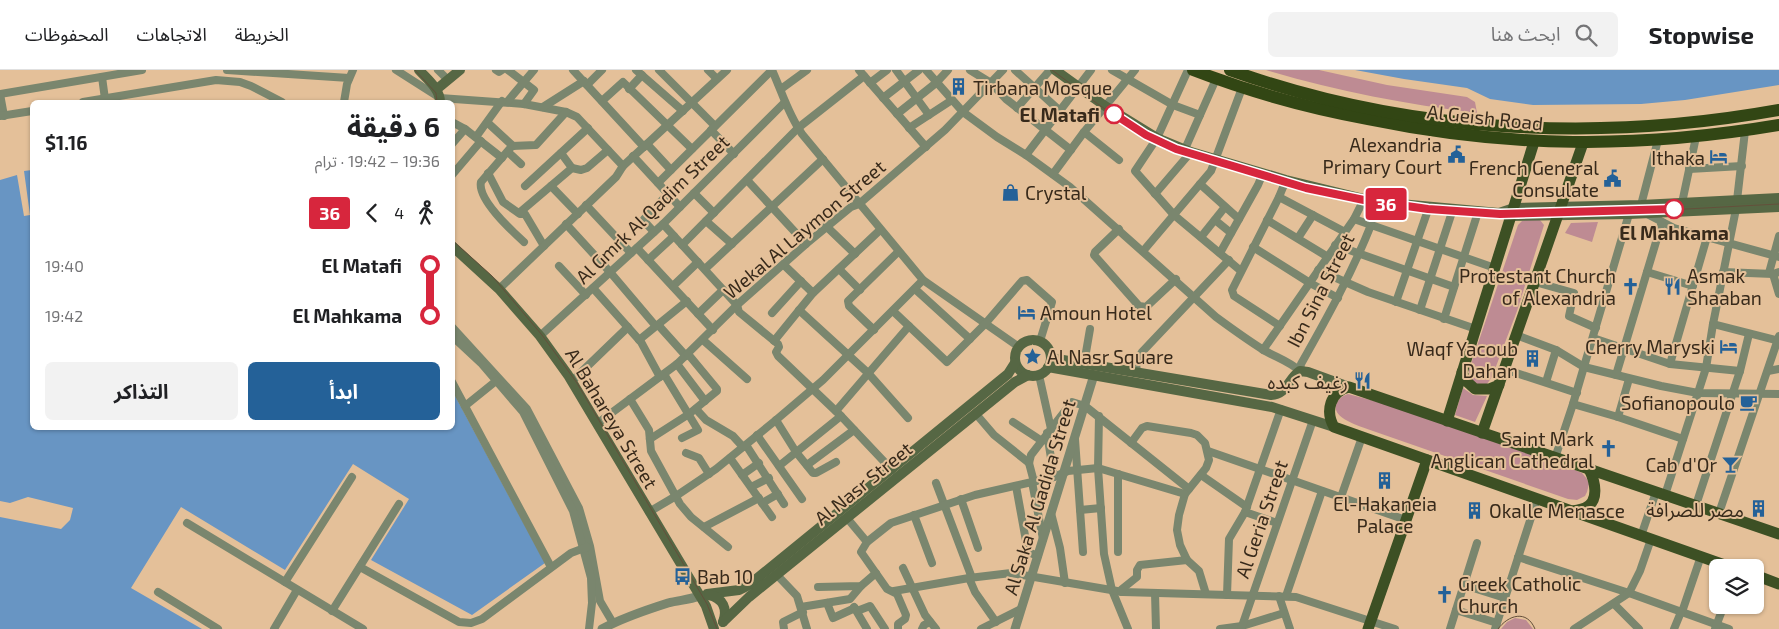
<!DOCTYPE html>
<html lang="ar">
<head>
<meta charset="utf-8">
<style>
	body { margin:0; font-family:"Exo 2","Noto Sans Arabic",sans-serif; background:#f2f2f2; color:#202124; direction:rtl; height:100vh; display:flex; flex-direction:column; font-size:19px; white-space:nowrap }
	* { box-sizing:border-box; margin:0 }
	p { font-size:16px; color:#757577 }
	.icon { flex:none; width:28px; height:28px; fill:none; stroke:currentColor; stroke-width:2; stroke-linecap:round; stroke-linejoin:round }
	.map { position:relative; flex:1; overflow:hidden; direction:ltr }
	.details { position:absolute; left:30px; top:30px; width:425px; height:330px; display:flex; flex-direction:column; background:#fff; border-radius:8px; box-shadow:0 1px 4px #0004; direction:rtl }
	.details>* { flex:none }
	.badge { padding:0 10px; border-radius:4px; font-size:18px; line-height:32px }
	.fabs { position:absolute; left:1709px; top:489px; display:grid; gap:10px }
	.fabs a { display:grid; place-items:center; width:55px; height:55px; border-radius:8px; background:#fff; box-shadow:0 1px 4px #0004; font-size:25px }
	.map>.badge { position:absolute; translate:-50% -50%; box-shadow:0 0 0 2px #fff }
	.legs { display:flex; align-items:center; gap:8px; height:55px; padding:0 15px; font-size:16px }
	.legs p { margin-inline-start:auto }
	.headline { display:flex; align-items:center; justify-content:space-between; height:85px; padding:0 15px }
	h1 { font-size:28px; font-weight:700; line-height:38px }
	.action { display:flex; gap:10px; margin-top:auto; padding:10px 15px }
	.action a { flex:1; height:58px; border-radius:8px; background:#246198; color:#fff; font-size:20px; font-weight:700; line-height:58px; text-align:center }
	.action a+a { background:#f2f2f2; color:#202124 }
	ul { padding:0 15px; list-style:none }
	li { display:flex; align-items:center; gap:18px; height:50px; font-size:19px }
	li i { display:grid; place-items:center; width:8px; height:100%; margin:0 6px; background:currentColor }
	li i::after { content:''; width:12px; height:12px; margin:-6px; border:4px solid; border-radius:50%; background:#fff }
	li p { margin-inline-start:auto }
	li:first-child i { background:linear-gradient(#0000 50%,currentColor 0) }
	li:last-child i { background:linear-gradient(currentColor 50%,#0000 0) }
	header { display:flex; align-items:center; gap:30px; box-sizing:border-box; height:70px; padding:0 25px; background:#fff; border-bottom:1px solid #e0e0e0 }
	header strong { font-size:24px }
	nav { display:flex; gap:28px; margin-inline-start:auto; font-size:18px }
	.search { width:350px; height:45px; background:#f2f2f2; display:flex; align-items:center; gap:12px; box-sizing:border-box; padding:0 18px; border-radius:8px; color:#757577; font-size:19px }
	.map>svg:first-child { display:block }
</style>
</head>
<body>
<header>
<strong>Stopwise</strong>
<div class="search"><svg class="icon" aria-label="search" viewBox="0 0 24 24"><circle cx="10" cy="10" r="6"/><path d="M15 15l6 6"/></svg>ابحث هنا</div>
<nav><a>الخريطة</a><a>الاتجاهات</a><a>المحفوظات</a></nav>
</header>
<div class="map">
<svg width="1779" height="559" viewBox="0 0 1779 559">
	<rect width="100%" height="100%" fill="#e4c099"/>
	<!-- green -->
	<g fill="#be8b93">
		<path d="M1266,0H1319L1387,15L1467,27L1475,32L1477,43C1406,34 1335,21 1266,0Z"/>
		<polygon points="1526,150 1540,150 1544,155 1517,241 1492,307 1487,314 1479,315 1471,310 1469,300 1518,155 1522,151"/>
		<polygon points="1598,152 1592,172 1565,163 1571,153"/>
		<polygon points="1463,318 1473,325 1487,326 1475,352 1455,345"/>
		<path d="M1348,324L1382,333L1553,391L1582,403L1587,409L1589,414L1587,422L1585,426L1577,430L1568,429L1373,361C1363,357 1332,349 1336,335C1338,329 1342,326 1348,324Z"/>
		<polygon points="1515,548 1526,550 1533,559 1501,559 1507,552"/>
	</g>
	<!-- water -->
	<g fill="#6895c3">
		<polygon points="1355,0 1779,0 1779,15 1685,30 1641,34 1533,35 1490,29 1467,18 1404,9"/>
		<polygon points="32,100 32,358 452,358 453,322 545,493 472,545 371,490 409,429 353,394 285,500 181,437 131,518 202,559 0,559 0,447 61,459 70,450 73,438 28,427 10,433 0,431 0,110 17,105 24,146 30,145 24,101"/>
	</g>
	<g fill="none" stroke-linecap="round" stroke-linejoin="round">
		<!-- minor -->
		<g stroke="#7a866e" stroke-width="8">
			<polyline points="227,0 349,8"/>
			<polyline points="396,0 440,28 524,34 566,42 577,47 623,96"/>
			<polyline points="438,0 448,10"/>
			<polyline points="496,0 499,2 502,0"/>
			<polyline points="508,0 534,20 524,34"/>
			<polyline points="573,0 644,77"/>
			<polyline points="636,0 683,41"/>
			<polyline points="659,0 715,56"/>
			<polyline points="708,0 717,9"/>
			<path d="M772,0C782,22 788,44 802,64L923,210L1019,277"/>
			<polyline points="859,0 926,77"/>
			<polyline points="896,0 929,45"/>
			<path d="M926,0L963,42L997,67L1026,85L1070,117L1216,247C1231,258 1246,269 1262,279C1275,287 1289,291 1300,301"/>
			<polyline points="970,0 991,13 1006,29 1071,80"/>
			<polyline points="1015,0 1059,40"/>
			<polyline points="1112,0 1173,35 1200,45"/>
			<polyline points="1188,0 1157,68 1135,101 1174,145 1241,201"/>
			<polyline points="102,7 105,29"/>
			<polyline points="870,13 887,0"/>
			<polyline points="587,15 602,0"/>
			<polyline points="629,19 642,5"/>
			<polyline points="781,19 807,0"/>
			<polyline points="0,24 142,0"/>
			<polyline points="0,24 4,46"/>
			<polyline points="883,28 919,0"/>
			<polyline points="602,31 623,12 692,79"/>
			<polyline points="83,32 216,10 240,12 251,16 282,32"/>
			<polyline points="344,32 347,14 353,0"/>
			<polyline points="507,32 534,0"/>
			<polyline points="543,37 584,11"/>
			<polyline points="1017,38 1050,0"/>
			<polyline points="897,44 936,13 948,0"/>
			<polyline points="0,46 32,41"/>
			<polyline points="452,52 465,59 502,88"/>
			<polyline points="488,53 513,76"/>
			<polyline points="909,58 952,30"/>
			<polyline points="711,60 734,84"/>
			<polyline points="1084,62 1119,90"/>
			<polyline points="476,67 502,31"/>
			<polyline points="452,74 465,59"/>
			<polyline points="647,74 671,100"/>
			<polyline points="1185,79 1216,9"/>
			<polyline points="508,82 521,94"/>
			<polyline points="561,83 572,98"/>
			<polyline points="1026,85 1091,0"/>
			<polyline points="633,86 680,137"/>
			<polyline points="1689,99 1742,96"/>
			<polyline points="488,103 503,132 520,144 525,144 544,176"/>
			<polyline points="1053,104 1084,62 1135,0"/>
			<polyline points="452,105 481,71"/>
			<polyline points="747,110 806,174"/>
			<polyline points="658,113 772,0"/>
			<polyline points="1200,114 1239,149"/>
			<polyline points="525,116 588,58"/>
			<polyline points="551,116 578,144"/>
			<polyline points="694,123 714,143"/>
			<polyline points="1155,124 1191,82"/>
			<polyline points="1279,127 1345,162"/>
			<polyline points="1682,133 1696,67"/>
			<polyline points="586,135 631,183"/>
			<polyline points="1641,135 1658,70"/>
			<polyline points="519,143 572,98 581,100 587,98 608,80"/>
			<polyline points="1647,144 1674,158 1779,187"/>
			<polyline points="1354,149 1495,198"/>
			<polyline points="1215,150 1231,163"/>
			<polyline points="1267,150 1328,187"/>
			<polyline points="706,151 732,174"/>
			<polyline points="566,154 610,202 654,254 660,257 686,286"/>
			<polyline points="663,154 737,235 739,242 778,274 779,277 776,282 778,286 841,346 892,400"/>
			<polyline points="826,156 855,184"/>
			<polyline points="1119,159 1095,182 1094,185 1139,236 1146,237 1176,209"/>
			<polyline points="654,162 644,151 644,149 668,124"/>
			<polyline points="1201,167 1225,137"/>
			<polyline points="1298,168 1313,145"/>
			<path d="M524,172C512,161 477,129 481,112L512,76L536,75L566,42"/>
			<polyline points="682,175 798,58 864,6"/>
			<polyline points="1335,175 1454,217"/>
			<polyline points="1253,177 1310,213 1338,228"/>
			<polyline points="637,178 713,260"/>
			<polyline points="1144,180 1211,101 1242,18"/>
			<polyline points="1220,183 1258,115 1263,103"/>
			<polyline points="648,190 674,166"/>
			<polyline points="784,195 813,223"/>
			<polyline points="559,196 586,225"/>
			<polyline points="705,199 823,89"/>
			<polyline points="839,199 860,220"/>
			<polyline points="1318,200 1368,222 1476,259"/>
			<polyline points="1647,202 1693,216"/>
			<polyline points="1723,202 1773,204 1779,202"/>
			<polyline points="1769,203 1779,166"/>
			<polyline points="1773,204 1779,224"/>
			<polyline points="1535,212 1574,223 1569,246 1596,258"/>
			<polyline points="673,216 698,192"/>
			<polyline points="593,218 641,272 660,307"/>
			<polyline points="499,219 616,107 623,96 727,0"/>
			<polyline points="915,219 970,269"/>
			<polyline points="1396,232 1429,137"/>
			<polyline points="799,240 868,303 908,348"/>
			<polyline points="1420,240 1453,139"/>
			<polyline points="893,241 947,292 985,254 1022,211 1027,210 1052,232 1040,271"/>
			<polyline points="772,243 801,211"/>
			<polyline points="698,244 723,220"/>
			<polyline points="1444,249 1478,142"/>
			<polyline points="1713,254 1779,271"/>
			<polyline points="1280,256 1234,226 1232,220 1279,127 1286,110"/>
			<polyline points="452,257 527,339 579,438 590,476 600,531 613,553"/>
			<polyline points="874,260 849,236 848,231 898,182"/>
			<polyline points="1516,265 1556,280 1584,297 1661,316 1698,323 1779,324"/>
			<polyline points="452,266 481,293 523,342 573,441 591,508 592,533 589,559"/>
			<polyline points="540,266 663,154 785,32"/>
			<polyline points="1593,268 1670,294 1740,301"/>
			<polyline points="639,270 687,231"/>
			<polyline points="703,270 747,309"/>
			<polyline points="774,271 813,223 880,160"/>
			<polyline points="1263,280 1354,149 1364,129"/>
			<polyline points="677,294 705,331"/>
			<polyline points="1084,294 1090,259"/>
			<polyline points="1670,294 1707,167"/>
			<polyline points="1504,299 1577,323"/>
			<path d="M1300,301L1301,294C1327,248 1352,203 1371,155"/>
			<polyline points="1768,301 1779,299"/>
			<polyline points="1137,303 1136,292 1142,282 1229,190"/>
			<polyline points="664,304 698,360 682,368"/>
			<polyline points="1039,305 1051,359"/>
			<polyline points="1616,305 1662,152"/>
			<polyline points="572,311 628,257"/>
			<polyline points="452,312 551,497"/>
			<polyline points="1546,312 1556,280"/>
			<polyline points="630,329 649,360 651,381 680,434 691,447 728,477"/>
			<polyline points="1573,334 1618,347 1683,369"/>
			<polyline points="465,336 496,311"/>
			<polyline points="696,339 706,350 733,366 743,377"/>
			<polyline points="836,341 909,256"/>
			<polyline points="976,344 994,365 1029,393"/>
			<polyline points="1099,346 1098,398 1104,484 1112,520 1128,559"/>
			<polyline points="1618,347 1629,309"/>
			<polyline points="776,350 796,382 813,403 816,403 836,392"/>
			<polyline points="1013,352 1042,371"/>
			<polyline points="598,353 677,294 737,235 806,174 851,137 859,134 945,60 1003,0"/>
			<polyline points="1047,363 1054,407"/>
			<polyline points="757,365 802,429"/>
			<polyline points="650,369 689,344 717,321 717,319 688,284"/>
			<polyline points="1075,369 1083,482"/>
			<polyline points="1131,373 1142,358 1147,356 1191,363 1197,365 1205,373 1209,390 1206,398 1185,424 1179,445 1177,460 1180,475 1187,490 1199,501 1206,524"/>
			<polyline points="746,375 784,434"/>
			<polyline points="1208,381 1406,450"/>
			<polyline points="686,383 699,388 709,404"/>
			<polyline points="730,388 772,447"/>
			<polyline points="1555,388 1573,334 1629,144"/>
			<polyline points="807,395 854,360"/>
			<polyline points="779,396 841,346"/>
			<polyline points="1118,404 1118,482"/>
			<polyline points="742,405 759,393"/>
			<polyline points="1201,405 1247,437"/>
			<polyline points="1032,412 1043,469"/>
			<polyline points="1034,412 1029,393 1031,385 1072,332 1085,336 1189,419"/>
			<polyline points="936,413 972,508"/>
			<polyline points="1016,416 1028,482 1038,486"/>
			<polyline points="751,417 769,408"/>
			<polyline points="1665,425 1706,298 1713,254 1736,139 1745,61"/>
			<polyline points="1341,427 1362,367"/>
			<polyline points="961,429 978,478"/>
			<polyline points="762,433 778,424"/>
			<polyline points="1696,435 1740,301 1749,264"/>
			<polyline points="1080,440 1101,438"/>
			<polyline points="649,442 676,426 716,399 776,350 823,310 923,210"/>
			<polyline points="1245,442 1277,453"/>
			<polyline points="1051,443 1060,478 1065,513"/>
			<polyline points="1719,443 1779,266"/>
			<polyline points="914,445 932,493"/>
			<polyline points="847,448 867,472"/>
			<polyline points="187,453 363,559"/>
			<polyline points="704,457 759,428"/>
			<polyline points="1641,466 1656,422"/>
			<polyline points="1518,487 1629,523 1729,559"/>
			<polyline points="360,497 459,552 471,553 482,549 571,483 587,477"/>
			<polyline points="903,498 925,545 936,559"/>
			<polyline points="777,505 797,526 807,559"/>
			<polyline points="969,508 975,522 996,552"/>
			<polyline points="285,512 352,407"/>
			<polyline points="1464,515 1505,528"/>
			<polyline points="818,517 861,516 876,503"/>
			<polyline points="894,521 969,508 1011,503 1123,522 1296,527 1395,559"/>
			<polyline points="158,522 218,559"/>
			<polyline points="1121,522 1122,519 1137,507 1137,500 1140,495 1187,490"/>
			<polyline points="1155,523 1156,559"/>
			<polyline points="1227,525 1229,469 1245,442 1281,339"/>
			<polyline points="1279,526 1290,559"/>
			<polyline points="1286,526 1322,421"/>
			<polyline points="827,533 833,548 855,538"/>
			<polyline points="1614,534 1639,559"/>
			<polyline points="801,537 850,529 861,516"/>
			<polyline points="854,537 867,559"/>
			<polyline points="1456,540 1497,553"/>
			<polyline points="332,541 399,434"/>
			<polyline points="857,541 870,536 885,559"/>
			<polyline points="1682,542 1701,486"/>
			<polyline points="274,559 297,520"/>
			<polyline points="784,559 783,552 803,542"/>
			<polyline points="898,559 898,554 905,549 906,545 897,524 887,519 861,482 867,472 891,453 975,425 1054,407 1068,401 1098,398 1185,424"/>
			<polyline points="922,559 924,555 930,552"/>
			<polyline points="981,559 1021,539"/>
			<polyline points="1220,559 1242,556 1284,543"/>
			<polyline points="1241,559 1313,350"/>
			<polyline points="1450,559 1477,473"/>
			<polyline points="1495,559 1537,429"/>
			<polyline points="1574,559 1629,523 1640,501 1651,469"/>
			<polyline points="1674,559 1681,542"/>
			<polyline points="1715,559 1724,535"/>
		</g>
		<!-- tertiary -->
		<g stroke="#7a866e" stroke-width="9">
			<path d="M602,559C622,548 646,540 668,533C679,530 689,530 699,526"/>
			<polyline points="1015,559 1094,305"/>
		</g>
		<!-- secondary -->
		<g stroke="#566744" stroke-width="10">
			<path d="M419,0C427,9 440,19 440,32"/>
			<polyline points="1055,0 1105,36 1157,68 1191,82 1286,110 1364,129 1400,134 1499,143 1514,138 1641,135 1779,128"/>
			<polyline points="437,19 460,0"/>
			<polyline points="1503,144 1511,146 1629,144 1779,137"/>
			<polyline points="452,176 499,219 540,266 568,305 706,536 714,559"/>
			<circle cx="1033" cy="288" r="18"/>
			<path d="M1051,288L1271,325C1287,324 1288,309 1300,301L1308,302L1349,317"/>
			<polyline points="1048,297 1272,337 1334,357"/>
			<polyline points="707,524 739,520 749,515 1008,304 1015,293"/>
			<path d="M709,525C723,528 728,539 723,552"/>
			<polyline points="723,552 749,527 1015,312 1028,305"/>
		</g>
		<!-- primary -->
		<g stroke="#3d5024" stroke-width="11">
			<polyline points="1462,302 1465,310 1475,319 1489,319 1499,315"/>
			<polyline points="1447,351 1534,72"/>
			<polyline points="1482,363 1583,73"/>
			<path d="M1573,441C1576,440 1581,440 1585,438C1600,431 1595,411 1589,399"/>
			<path d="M1733,498L1334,357C1325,341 1330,322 1349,317L1779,464"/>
			<polyline points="1755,505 1779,514"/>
			<polyline points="1368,559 1427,390"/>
		</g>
		<!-- trunk -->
		<g stroke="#324614" stroke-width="12">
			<path d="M1193,0C1250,22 1308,38 1368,49C1509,78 1637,79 1779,55"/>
			<path d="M1230,0C1406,63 1596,73 1779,40"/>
		</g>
		<!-- tram -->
		<g stroke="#64503b" stroke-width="1">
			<polyline points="415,0 436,23 437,32"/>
			<path d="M1052,0C1082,22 1113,47 1146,65C1176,82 1210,89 1243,99C1283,111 1323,124 1364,131C1501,153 1641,141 1779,134"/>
			<polyline points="452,170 492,206 542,265 577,313 707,534 717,559"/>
			<path d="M1498,559C1508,545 1527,539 1535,559"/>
		</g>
	</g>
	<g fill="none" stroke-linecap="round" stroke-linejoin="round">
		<defs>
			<polyline id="line-1" points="1114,44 1146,65 1176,79 1306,118 1364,130 1428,139 1500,144 1674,139"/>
		</defs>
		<!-- line-1 casing -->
		<use href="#line-1" stroke="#fff" stroke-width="11"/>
		<!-- line-1 -->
		<use href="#line-1" stroke="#d7263d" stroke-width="8"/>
	</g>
	<!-- icons -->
	<defs>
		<symbol id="building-bare" viewBox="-9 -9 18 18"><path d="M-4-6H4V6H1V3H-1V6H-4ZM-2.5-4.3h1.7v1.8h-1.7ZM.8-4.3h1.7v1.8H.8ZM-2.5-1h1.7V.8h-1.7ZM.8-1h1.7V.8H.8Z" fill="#246198" stroke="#e4c099" stroke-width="2.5" paint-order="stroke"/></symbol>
		<symbol id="civic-bare" viewBox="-9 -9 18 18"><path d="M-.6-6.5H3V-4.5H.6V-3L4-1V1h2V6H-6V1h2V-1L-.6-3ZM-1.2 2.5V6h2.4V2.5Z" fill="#246198" stroke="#e4c099" stroke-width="2.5" paint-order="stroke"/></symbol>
		<symbol id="hotel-bare" viewBox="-9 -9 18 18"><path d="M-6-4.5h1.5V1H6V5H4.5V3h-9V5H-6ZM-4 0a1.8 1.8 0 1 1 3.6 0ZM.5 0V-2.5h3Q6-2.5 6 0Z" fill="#246198" stroke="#e4c099" stroke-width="2.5" paint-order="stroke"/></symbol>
		<symbol id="shop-bare" viewBox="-9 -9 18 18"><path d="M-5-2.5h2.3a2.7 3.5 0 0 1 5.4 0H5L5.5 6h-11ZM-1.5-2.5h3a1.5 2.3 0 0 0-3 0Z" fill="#246198" stroke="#e4c099" stroke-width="2.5" paint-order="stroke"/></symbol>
		<symbol id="church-bare" viewBox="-9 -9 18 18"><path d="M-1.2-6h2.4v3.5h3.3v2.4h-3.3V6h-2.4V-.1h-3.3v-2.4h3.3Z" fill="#246198" stroke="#e4c099" stroke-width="2.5" paint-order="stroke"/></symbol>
		<symbol id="restaurant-bare" viewBox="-9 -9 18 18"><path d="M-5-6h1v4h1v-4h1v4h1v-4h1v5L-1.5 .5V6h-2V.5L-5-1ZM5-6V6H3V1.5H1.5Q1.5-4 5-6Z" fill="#246198" stroke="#e4c099" stroke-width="2.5" paint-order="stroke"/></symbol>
		<symbol id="sight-bare" viewBox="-9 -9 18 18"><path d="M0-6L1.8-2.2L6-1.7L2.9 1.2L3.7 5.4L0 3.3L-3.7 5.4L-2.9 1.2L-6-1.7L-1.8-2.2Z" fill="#246198" stroke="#e4c099" stroke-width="2.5" paint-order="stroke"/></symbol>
		<symbol id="cafe-bare" viewBox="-9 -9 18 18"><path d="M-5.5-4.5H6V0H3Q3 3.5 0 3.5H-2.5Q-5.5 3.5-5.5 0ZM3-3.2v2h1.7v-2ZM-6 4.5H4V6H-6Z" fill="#246198" stroke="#e4c099" stroke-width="2.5" paint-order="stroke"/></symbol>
		<symbol id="bar-bare" viewBox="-9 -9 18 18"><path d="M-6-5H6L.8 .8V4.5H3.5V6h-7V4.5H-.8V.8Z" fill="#246198" stroke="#e4c099" stroke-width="2.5" paint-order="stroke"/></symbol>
		<symbol id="bus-bare" viewBox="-9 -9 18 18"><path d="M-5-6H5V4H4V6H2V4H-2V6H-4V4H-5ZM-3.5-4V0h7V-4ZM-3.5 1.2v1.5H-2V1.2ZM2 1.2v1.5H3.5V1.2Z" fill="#246198" stroke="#e4c099" stroke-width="2.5" paint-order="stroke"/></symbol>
	</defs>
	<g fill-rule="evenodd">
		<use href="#building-bare" x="946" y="4" width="25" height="25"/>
		<use href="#civic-bare" x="1444" y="72" width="25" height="25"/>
		<use href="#hotel-bare" x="1706" y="74" width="25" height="25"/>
		<use href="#civic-bare" x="1600" y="96" width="25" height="25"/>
		<use href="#shop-bare" x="998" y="110" width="25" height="25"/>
		<use href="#church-bare" x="1618" y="204" width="25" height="25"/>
		<use href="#restaurant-bare" x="1660" y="204" width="25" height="25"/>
		<use href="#hotel-bare" x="1014" y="230" width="25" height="25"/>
		<use href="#hotel-bare" x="1716" y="264" width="25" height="25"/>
		<use href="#sight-bare" x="1020" y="274" width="25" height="25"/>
		<use href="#building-bare" x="1520" y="276" width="25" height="25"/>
		<use href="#restaurant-bare" x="1350" y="298" width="25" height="25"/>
		<use href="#cafe-bare" x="1736" y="320" width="25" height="25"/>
		<use href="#church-bare" x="1596" y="366" width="25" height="25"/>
		<use href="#bar-bare" x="1718" y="382" width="25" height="25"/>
		<use href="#building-bare" x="1372" y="398" width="25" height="25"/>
		<use href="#building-bare" x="1746" y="426" width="25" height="25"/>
		<use href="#building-bare" x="1462" y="428" width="25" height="25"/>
		<use href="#bus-bare" x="670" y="494" width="25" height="25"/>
		<use href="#church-bare" x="1432" y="512" width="25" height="25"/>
	</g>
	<!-- markers -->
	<g fill="#fff" stroke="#d7263d" stroke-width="2.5">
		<circle cx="1114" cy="44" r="9"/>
		<circle cx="1674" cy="139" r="9"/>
	</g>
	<g text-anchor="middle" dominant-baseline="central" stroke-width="4" stroke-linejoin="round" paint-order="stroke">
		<!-- poi labels -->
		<g font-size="19" fill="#382a1b" stroke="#e4c099" text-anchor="end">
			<text x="973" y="17" text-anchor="start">Tirbana Mosque</text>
			<text x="1442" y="74">Alexandria<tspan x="1442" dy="22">Primary Court</tspan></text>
			<text x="1705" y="87">Ithaka</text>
			<text x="1599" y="97">French General<tspan x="1599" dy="22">Consulate</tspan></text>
			<text x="1025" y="122" text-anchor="start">Crystal</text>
			<text x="1616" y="205">Protestant Church<tspan x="1616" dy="22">of Alexandria</tspan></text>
			<text x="1687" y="205" text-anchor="start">Asmak<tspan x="1687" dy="22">Shaaban</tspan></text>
			<text x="1040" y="242" text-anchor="start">Amoun Hotel</text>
			<text x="1715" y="276">Cherry Maryski</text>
			<text x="1518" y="278">Waqf Yacoub<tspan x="1518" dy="22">Dahan</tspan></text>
			<text x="1047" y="286" text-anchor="start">Al Nasr Square</text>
			<text x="1348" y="311">رغيف كبده</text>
			<text x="1735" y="332">Sofianopoulo</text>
			<text x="1594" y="368">Saint Mark<tspan x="1594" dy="22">Anglican Cathedral</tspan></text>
			<text x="1717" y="394">Cab d'Or</text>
			<text x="1385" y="433" text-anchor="middle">El-Hakaneia<tspan x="1385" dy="22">Palace</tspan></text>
			<text x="1744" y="439">مصر للصرافة</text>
			<text x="1489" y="440" text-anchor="start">Okalle Menasce</text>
			<text x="697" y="506" text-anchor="start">Bab 10</text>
			<text x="1458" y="513" text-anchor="start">Greek Catholic<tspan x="1458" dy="22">Church</tspan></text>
		</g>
		<!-- stop labels -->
		<g font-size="19" font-weight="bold" fill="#382a1b" stroke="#e4c099" text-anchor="end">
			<text x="1100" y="44">El Matafi</text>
			<text x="1674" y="162" text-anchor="middle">El Mahkama</text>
		</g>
		<!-- street labels -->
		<g font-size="19" fill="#382a1b" stroke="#e4c099">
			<text transform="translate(1485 47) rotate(6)">Al Geish Road</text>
			<text transform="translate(652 139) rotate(-44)">Al Gmrk Al Qadim Street</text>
			<text transform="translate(804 159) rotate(-40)">Wekal Al Laymon Street</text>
			<text transform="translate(1320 220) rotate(-63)">Ibn Sina Street</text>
			<text transform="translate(612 348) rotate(59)">Al Bahareya Street</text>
			<text transform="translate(863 413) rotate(-39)">Al Nasr Street</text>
			<text transform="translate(1039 427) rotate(-73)">Al Saka Al Gadida Street</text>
			<text transform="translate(1261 449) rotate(-71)">Al Geria Street</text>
		</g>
	</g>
</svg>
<div class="fabs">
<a><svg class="icon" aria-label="layers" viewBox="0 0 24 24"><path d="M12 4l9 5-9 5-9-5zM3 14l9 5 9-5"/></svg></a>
</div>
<b class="badge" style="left:1386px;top:134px;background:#d7263d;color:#fff">36</b>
<section class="details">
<div class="headline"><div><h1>6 دقيقة</h1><p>19:36 – 19:42 · ترام</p></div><b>$1.16</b></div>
<div class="legs"><svg class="icon" aria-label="walk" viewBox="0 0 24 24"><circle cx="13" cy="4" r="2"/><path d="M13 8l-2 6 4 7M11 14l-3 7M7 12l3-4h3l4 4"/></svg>4<svg class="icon" aria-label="back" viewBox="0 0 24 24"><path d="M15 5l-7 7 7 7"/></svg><b class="badge" style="background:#d7263d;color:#fff">36</b></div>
<ul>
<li><i style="color:#d7263d"></i><b>El Matafi</b><p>19:40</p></li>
<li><i style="color:#d7263d"></i><b>El Mahkama</b><p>19:42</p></li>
</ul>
<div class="action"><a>ابدأ</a><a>التذاكر</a></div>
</section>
</div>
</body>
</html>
